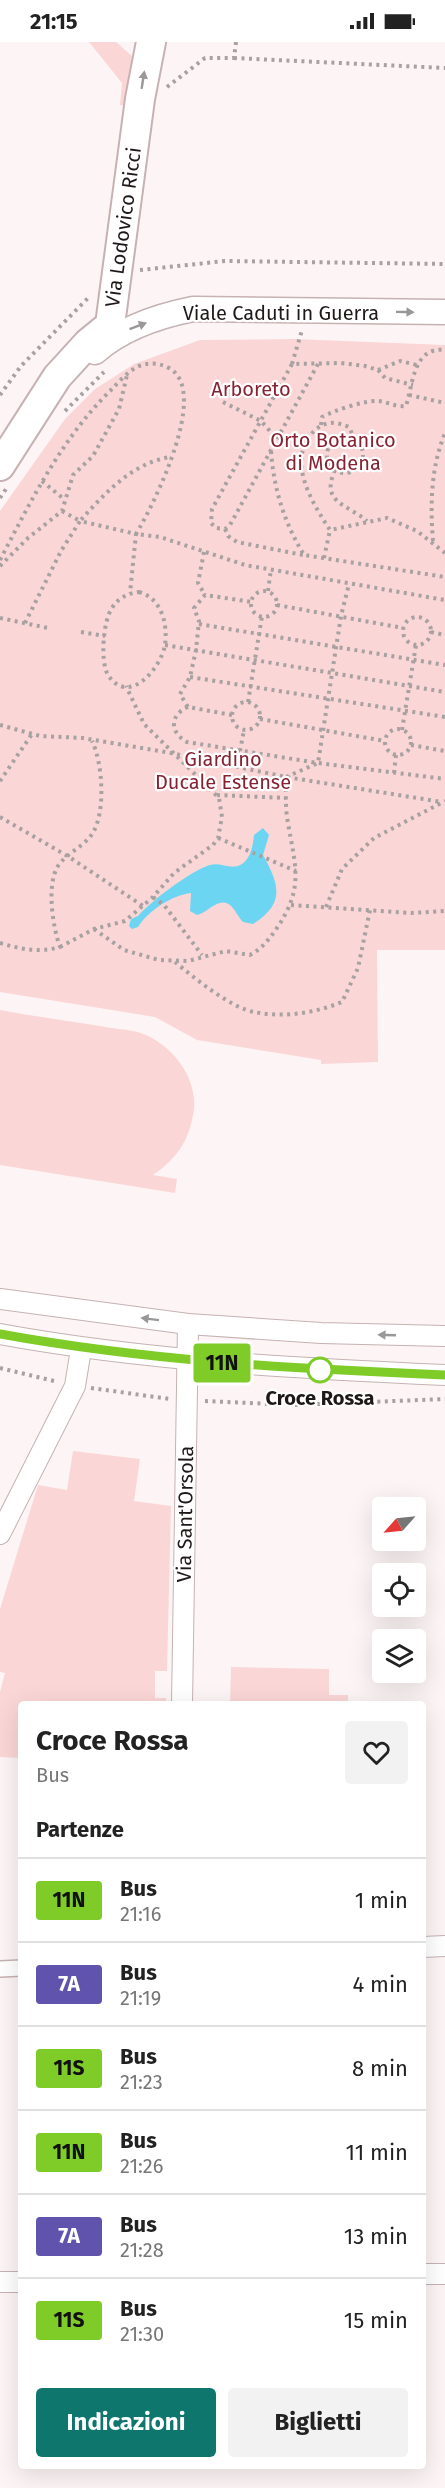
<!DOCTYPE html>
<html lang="it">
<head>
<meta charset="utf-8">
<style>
	body { margin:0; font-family:"Fira Sans",sans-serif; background:#f2f2f2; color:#222; height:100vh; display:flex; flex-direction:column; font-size:22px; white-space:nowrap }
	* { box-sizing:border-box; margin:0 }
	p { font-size:20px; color:#767676 }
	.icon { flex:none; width:33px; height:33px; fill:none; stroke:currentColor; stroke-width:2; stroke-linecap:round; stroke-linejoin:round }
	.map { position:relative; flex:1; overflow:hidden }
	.panel { position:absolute; left:18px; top:1659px; width:408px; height:768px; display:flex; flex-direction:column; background:#fff; border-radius:6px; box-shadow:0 6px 24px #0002 }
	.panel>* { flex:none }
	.badge { padding:0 12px; border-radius:4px; font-size:21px; line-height:39px }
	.needle { width:39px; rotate:243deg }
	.controls { position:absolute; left:372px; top:1455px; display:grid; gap:12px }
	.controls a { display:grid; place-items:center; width:54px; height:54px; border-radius:6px; background:#fff; box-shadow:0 6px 24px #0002; font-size:30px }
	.map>.badge { position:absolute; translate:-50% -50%; box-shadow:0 0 0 3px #fff }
	h2 { padding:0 18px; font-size:22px; line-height:54px }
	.round { display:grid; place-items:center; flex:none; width:63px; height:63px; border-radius:6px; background:#f2f2f2 }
	.summary { display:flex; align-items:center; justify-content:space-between; height:102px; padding:0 18px }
	h1 { font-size:28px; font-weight:700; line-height:45px }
	.cta { display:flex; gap:12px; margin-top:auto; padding:12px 18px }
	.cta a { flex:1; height:69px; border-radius:6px; background:#0f766e; color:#fff; font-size:24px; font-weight:700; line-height:69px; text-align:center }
	.cta a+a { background:#f2f2f2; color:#222 }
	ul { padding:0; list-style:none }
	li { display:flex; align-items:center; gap:18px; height:84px; padding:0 18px; border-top:2px solid #e0e0e0 }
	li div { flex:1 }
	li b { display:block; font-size:22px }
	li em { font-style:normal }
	li .badge { min-width:66px; font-weight:700; text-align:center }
	.status { display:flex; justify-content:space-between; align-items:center; height:42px; padding:0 30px; background:#fff; direction:ltr }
	.status svg { height:16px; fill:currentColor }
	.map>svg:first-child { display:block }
</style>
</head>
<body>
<div class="status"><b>21:15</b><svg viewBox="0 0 49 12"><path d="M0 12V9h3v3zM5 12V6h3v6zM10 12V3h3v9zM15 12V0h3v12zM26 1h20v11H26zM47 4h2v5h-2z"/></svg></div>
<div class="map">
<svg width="445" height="2446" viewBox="0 0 445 2446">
	<rect width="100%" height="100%" fill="#fdf5f5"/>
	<!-- green -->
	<g fill="#fbd6d7">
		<polygon points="89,0 116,0 132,14 127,64 120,63 122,41"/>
		<polygon points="294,297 445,303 445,908 377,908 378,1020 321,1022 321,1018 197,998 155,975 0,950 0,469 65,377 95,347 134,322 200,298"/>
		<path d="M0,968C33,974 67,979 100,984C113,987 129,987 141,991C171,1002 196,1033 194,1065C191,1096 178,1116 153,1133L177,1137L175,1151L0,1123Z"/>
		<polygon points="73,1409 140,1417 134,1459 171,1464 167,1629 155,1629 155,1656 166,1656 166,1662 21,1662 21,1716 0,1715 0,1650 5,1631 0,1630 0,1567 38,1443 67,1448"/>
		<polygon points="231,1625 329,1627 329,1653 348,1653 348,1662 230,1662"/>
	</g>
	<!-- water -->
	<path fill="#6cd5f1" d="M263,786L269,793L263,813C279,842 286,861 253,882L243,880C238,875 235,867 230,863C219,854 207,871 197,873L190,869L191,851C172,853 148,869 138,885L132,887L129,884L131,877L138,874C151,859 192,828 210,823C222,820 231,829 242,822C251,816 253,803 254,793Z"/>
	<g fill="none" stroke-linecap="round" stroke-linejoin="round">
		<defs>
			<polyline id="pedestrian" points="0,1927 21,1926"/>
			<g id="minor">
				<polyline points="0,1257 188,1282 321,1291 445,1294"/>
				<path d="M0,1292C148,1319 295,1326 445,1333"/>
				<polyline points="0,1492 75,1344 81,1307"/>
				<polyline points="182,1662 188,1282"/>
				<polyline points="423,1905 445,1904"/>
				<polyline points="423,2232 445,2232"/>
				<polyline points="0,2240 21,2240"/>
			</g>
			<path id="tertiary" d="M95,310C122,286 158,274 193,267L445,270"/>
			<polyline id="secondary" points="0,424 57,335 88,301 110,283 140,57 151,0"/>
		</defs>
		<!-- pedestrian casing -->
		<use href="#pedestrian" stroke="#c6b2b2" stroke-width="18"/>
		<!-- minor casing -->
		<use href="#minor" stroke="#c6b2b2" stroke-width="22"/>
		<!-- tertiary casing -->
		<use href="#tertiary" stroke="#c6b2b2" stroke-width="27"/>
		<!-- secondary casing -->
		<use href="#secondary" stroke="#c6b2b2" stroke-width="32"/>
		<!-- path -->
		<g stroke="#a8a1a1" stroke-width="4" stroke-dasharray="3 4.5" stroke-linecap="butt">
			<polyline points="234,16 445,26"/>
			<polyline points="167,45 205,16 234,16 236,0"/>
			<polyline points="140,228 225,219 445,222"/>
			<polyline points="292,322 302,288"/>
			<polyline points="318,322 230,483 225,487 216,486 211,481 212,467 292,322 341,321 365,324 378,328 385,336 413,343"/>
			<polyline points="378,328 400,319 417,323"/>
			<polyline points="0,353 21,324 90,254"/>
			<polyline points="409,353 445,361"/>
			<polyline points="223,360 261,379 277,397"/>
			<polyline points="65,369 104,330"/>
			<path d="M321,383L322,375C333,369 365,358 378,359C388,360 395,365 406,364C413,341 414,304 445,308"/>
			<circle cx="345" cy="413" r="18"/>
			<path d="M355,398L349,385C336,380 327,378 315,388C285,417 311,459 330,488L387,476L417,489L445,511"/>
			<path d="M271,409C274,448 284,480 304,513L445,535"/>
			<path d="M335,428C320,461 347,462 367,479"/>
			<polyline points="42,439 65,458"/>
			<polyline points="0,456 6,447"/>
			<path d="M62,469L80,479C104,452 132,421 170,415"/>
			<polyline points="225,487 228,494 237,500 303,513"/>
			<path d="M433,499C430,462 431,425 445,391"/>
			<polyline points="204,510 198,541 205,553"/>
			<polyline points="324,516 330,488"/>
			<path d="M0,518C32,457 62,396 111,348C119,340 128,329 139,324C150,320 159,321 169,326C211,349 153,464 136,492L160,495L245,523L445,558"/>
			<polyline points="0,524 28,496 62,469 73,433 93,414 119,367 127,333"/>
			<polyline points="268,549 271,527"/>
			<circle cx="264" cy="562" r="13"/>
			<path d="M139,550C161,556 168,581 165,603C161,626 129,665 108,633C100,620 103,579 112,566C118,556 128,551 139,550Z"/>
			<polyline points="277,563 403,586"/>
			<circle cx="417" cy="589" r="14"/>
			<polyline points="0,576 48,586"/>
			<polyline points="25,581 61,509 80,479 136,492 130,551"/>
			<polyline points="199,582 445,623"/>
			<polyline points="81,590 105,594"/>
			<polyline points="431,590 445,593"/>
			<polyline points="165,603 445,650"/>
			<polyline points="190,635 445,675"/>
			<circle cx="246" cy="674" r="14"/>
			<polyline points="248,660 262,574"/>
			<path d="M188,665C169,673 170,691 187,700L318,721L445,737"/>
			<polyline points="232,673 188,665 180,652 190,635 196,608 199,579 194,566 205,553 252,560"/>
			<polyline points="260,677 385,699"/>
			<polyline points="0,683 40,694 83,696 171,711 286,735 442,760"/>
			<circle cx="398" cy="700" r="13"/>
			<polyline points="402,688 416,603"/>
			<polyline points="411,703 445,709"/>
			<polyline points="240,709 244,688"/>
			<polyline points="394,731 396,713"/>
			<polyline points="0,739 32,692"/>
			<polyline points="217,753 286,756"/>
			<polyline points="0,775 69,815 143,864"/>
			<polyline points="218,796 296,829"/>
			<polyline points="153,855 164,863 202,913"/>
			<polyline points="291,863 411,871 445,869"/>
			<polyline points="326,865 342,827 374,796 445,759"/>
			<path d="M94,887L124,908L159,918L188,919L226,909L250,913C263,906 271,895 279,883C304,844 295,823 288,781C285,766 286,750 286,735L318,721L341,574L349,542"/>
			<path d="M0,901C20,907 39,911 60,905C53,886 46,843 58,824C64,814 80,806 89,796C107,777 103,721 92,699"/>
			<polyline points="60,905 94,887 125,879 153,855 174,831 213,803 218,796 222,775 219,756 144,682 126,644"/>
			<path d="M175,920C193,935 231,966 254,970C284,976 315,971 342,960L358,926L370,868"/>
			<polyline points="0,1326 58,1340"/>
			<polyline points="91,1346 170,1357"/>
			<polyline points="205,1359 294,1363 445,1357"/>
		</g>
		<!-- pedestrian -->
		<use href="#pedestrian" stroke="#fff" stroke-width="15"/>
		<!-- minor -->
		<use href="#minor" stroke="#fff" stroke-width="20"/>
		<!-- tertiary -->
		<use href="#tertiary" stroke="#fff" stroke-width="24"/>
		<!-- secondary -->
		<use href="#secondary" stroke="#fff" stroke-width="28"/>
	</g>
	<!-- one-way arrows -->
	<defs><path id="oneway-solid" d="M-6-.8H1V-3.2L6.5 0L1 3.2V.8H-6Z" transform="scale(1.5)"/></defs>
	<g fill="#9a9797">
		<use href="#oneway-solid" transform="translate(143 38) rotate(-81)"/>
		<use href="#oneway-solid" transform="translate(405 270) rotate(1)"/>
		<use href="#oneway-solid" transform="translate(138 284) rotate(-21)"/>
		<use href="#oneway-solid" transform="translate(150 1277) rotate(-173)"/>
		<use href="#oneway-solid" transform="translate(387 1293) rotate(-178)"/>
	</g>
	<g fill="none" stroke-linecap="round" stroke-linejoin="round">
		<defs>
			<path id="line" d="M0,1292C148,1319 295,1327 445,1333"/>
		</defs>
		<!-- line casing -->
		<use href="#line" stroke="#fff" stroke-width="14"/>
		<!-- line -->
		<use href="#line" stroke="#7fcc28" stroke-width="9"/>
	</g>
	<!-- markers -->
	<circle fill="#fff" stroke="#7fcc28" stroke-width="3" cx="320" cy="1328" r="12"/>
	<g text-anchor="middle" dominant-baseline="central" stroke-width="4.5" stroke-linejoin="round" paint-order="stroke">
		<!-- street labels -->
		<g font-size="20" fill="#1f1818" stroke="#fff">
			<text transform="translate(123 185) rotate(-82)">Via Lodovico Ricci</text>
			<text x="281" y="271">Viale Caduti in Guerra</text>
			<text transform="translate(185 1472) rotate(-89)">Via Sant'Orsola</text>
		</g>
		<!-- park labels -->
		<g font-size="20" fill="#862231" stroke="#fff">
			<text x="251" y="347">Arboreto</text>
			<text x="333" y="398">Orto Botanico<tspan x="333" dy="23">di Modena</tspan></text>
			<text x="223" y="717">Giardino<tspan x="223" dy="23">Ducale Estense</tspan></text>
		</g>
		<!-- stop labels -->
		<g font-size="20" font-weight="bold" fill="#1f1818" stroke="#fff">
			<text x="320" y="1356">Croce Rossa</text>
		</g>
	</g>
</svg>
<div class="controls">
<a><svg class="needle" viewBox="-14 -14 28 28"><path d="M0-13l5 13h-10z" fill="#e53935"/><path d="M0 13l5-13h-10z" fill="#767676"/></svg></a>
<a><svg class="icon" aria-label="locate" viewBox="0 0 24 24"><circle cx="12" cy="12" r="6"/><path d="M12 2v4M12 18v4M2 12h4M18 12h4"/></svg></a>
<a><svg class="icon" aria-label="layers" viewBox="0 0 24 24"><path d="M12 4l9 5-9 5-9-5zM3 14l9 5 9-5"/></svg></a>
</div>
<b class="badge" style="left:222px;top:1321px;background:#7fcc28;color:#111">11N</b>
<section class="panel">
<div class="summary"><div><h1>Croce Rossa</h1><p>Bus</p></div><a class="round"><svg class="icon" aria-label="heart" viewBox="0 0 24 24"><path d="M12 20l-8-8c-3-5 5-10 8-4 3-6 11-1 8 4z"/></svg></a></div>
<h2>Partenze</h2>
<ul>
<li><span class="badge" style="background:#7fcc28;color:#111">11N</span><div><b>Bus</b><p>21:16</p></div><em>1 min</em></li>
<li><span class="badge" style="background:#5f53ae;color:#fff">7A</span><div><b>Bus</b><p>21:19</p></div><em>4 min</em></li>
<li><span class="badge" style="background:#7fcc28;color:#111">11S</span><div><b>Bus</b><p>21:23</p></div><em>8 min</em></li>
<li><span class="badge" style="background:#7fcc28;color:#111">11N</span><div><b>Bus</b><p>21:26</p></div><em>11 min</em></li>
<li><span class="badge" style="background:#5f53ae;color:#fff">7A</span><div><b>Bus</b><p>21:28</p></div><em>13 min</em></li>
<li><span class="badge" style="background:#7fcc28;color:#111">11S</span><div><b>Bus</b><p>21:30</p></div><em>15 min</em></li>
</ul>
<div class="cta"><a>Indicazioni</a><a>Biglietti</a></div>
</section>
</div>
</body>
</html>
